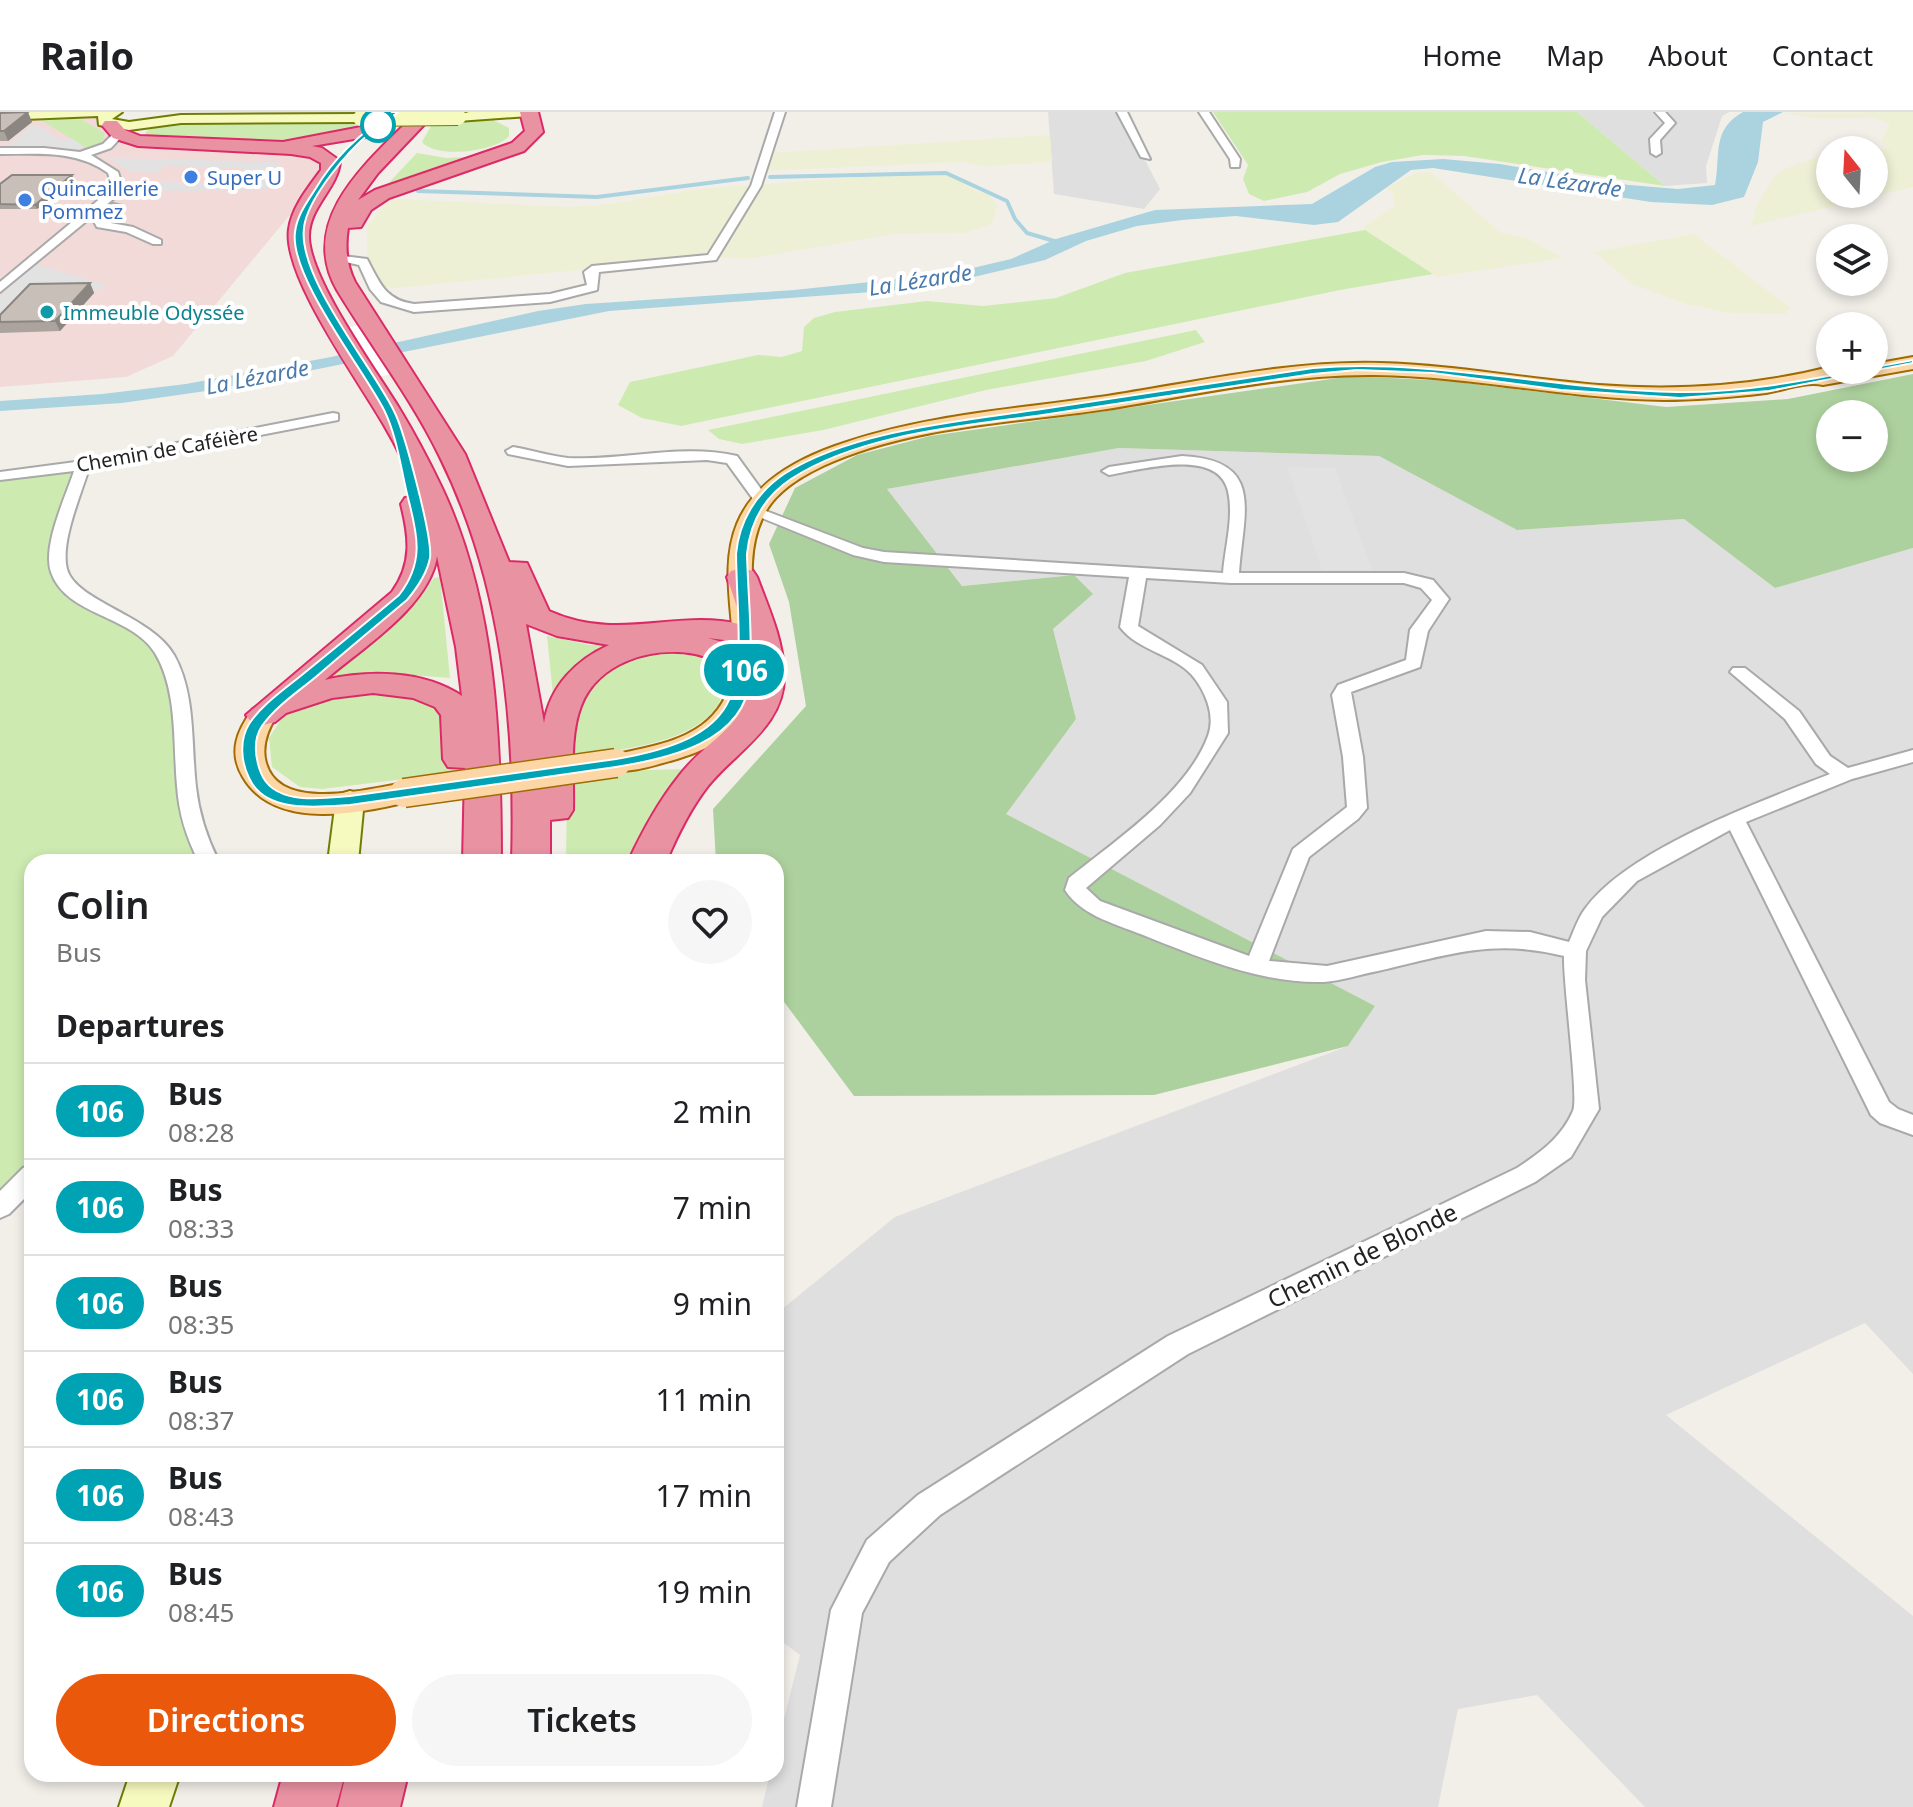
<!DOCTYPE html>
<html lang="en">
<head>
<meta charset="utf-8">
<style>
	body { margin:0; font-family:"Noto Sans",sans-serif; background:#f6f6f6; color:#202124; height:100vh; display:flex; flex-direction:column; font-size:30px; white-space:nowrap }
	* { box-sizing:border-box; margin:0 }
	p { font-size:26px; color:#757577 }
	.icon { flex:none; width:44px; height:44px; fill:none; stroke:currentColor; stroke-width:2; stroke-linecap:round; stroke-linejoin:round }
	.map { position:relative; flex:1; overflow:hidden }
	.panel { position:absolute; left:24px; top:742px; width:760px; height:928px; display:flex; flex-direction:column; background:#fff; border-radius:24px; box-shadow:0 4px 12px #0003 }
	.panel>* { flex:none }
	.badge { padding:0 16px; border-radius:26px; font-size:28px; line-height:52px }
	.needle { width:52px; rotate:342deg }
	.tools { position:absolute; left:1816px; top:24px; display:grid; gap:16px }
	.tools a { display:grid; place-items:center; width:72px; height:72px; border-radius:50%; background:#fff; box-shadow:0 4px 12px #0003; font-size:40px }
	.map>.badge { position:absolute; translate:-50% -50%; box-shadow:0 0 0 4px #fff }
	h2 { padding:0 32px; font-size:30px; line-height:72px }
	.round { display:grid; place-items:center; flex:none; width:84px; height:84px; border-radius:42px; background:#f6f6f6 }
	.overview { display:flex; align-items:center; justify-content:space-between; height:136px; padding:0 32px }
	h1 { font-size:38px; font-weight:600; line-height:60px }
	.primary-button { display:flex; gap:16px; margin-top:auto; padding:16px 32px }
	.primary-button a { flex:1; height:92px; border-radius:48px; background:#ea580c; color:#fff; font-size:32px; font-weight:600; line-height:92px; text-align:center }
	.primary-button a+a { background:#f6f6f6; color:#202124 }
	ul { padding:0; list-style:none }
	li { display:flex; align-items:center; gap:24px; height:96px; padding:0 32px; border-top:2px solid #e0e0e0 }
	li div { flex:1 }
	li b { display:block; font-size:30px }
	li em { font-style:normal }
	li .badge { min-width:88px; font-weight:700; text-align:center }
	header { display:flex; align-items:center; gap:48px; box-sizing:border-box; height:112px; padding:0 40px; background:#fff; border-bottom:2px solid #e0e0e0 }
	header strong { font-size:38px }
	nav { display:flex; gap:44px; margin-inline-start:auto; font-size:28px }
	.map>svg:first-child { display:block }
</style>
</head>
<body>
<header>
<strong>Railo</strong>
<nav><a>Home</a><a>Map</a><a>About</a><a>Contact</a></nav>
</header>
<div class="map">
<svg width="1913" height="1695" viewBox="0 0 1913 1695">
	<rect width="100%" height="100%" fill="#f2efe9"/>
	<!-- residential -->
	<g fill="#e0dfdf">
		<polygon points="1048,0 1120,0 1160,77 1144,97 1054,82"/>
		<polygon points="1577,0 1729,0 1722,4 1706,54 1707,71 1665,74"/>
		<polygon points="1119,336 1379,344 1517,418 1684,407 1775,476 1913,436 1913,1262 1865,1211 1666,1303 1913,1504 1913,1695 1645,1695 1537,1583 1458,1597 1438,1695 762,1695 770,1662 776,1662 776,1639 800,1543 776,1525 776,1202 895,1105 1348,934 1375,894 1005,702 1076,607 1053,517 1074,463 962,474 887,377"/>
	</g>
	<!-- commercial -->
	<polygon fill="#f2dad9" points="0,0 107,3 130,27 291,36 326,52 294,98 173,244 126,265 0,275"/>
	<!-- farmland -->
	<g fill="#eef0d5">
		<polygon points="1913,0 1913,75 1751,114 1758,91 1775,64 1784,57 1817,45 1830,42 1830,82 1874,82 1874,41 1887,36 1881,27 1890,12 1875,6 1813,6 1781,1"/>
		<polygon points="1050,23 1052,50 985,54 964,50 761,59 768,41"/>
		<polygon points="930,60 957,66 974,78 990,83 997,94 992,112 964,121 894,122 748,147 714,145 396,176 372,174 367,158 367,115 387,89 398,87 570,95 609,92 699,77"/>
		<polygon points="1431,60 1501,121 1529,127 1563,146 1438,165 1365,118 1363,115 1395,94 1392,79 1385,77 1415,61"/>
		<polygon points="1694,122 1790,196 1786,202 1730,201 1686,192 1632,172 1594,140"/>
	</g>
	<!-- grass -->
	<g fill="#cdebb0">
		<polygon points="1213,0 1577,0 1665,74 1464,44 1423,43 1382,50 1340,62 1307,80 1264,89 1249,82 1243,67 1248,53"/>
		<polygon points="50,5 82,8 105,21 101,35 75,40 86,36 41,8 25,8"/>
		<path d="M435,7H491L509,16V24C495,40 436,47 422,30Z"/>
		<polygon points="381,8 375,12 292,30 151,25 145,21 154,13 164,12"/>
		<polygon points="417,41 446,46 482,44 382,78"/>
		<polygon points="1365,118 1433,162 1340,178 681,314 642,306 618,293 630,270 758,243 782,245 802,239 804,215 814,206 835,200 927,189 983,194 1056,186 1125,161"/>
		<polygon points="1196,218 1205,230 1146,249 986,278 823,318 742,332 719,327 708,318"/>
		<polygon points="83,353 59,459 91,489 166,544 209,750 32,750 32,1063 0,1095 0,364"/>
		<polygon points="440,465 450,566 373,560 320,568 420,486 434,466"/>
		<polygon points="547,524 590,533 618,532 554,593"/>
		<path d="M679,536L722,549C744,629 625,637 574,644L577,604L586,582L596,569L620,549Z"/>
		<polygon points="390,578 430,584 447,608 454,661 322,677 300,675 272,655 269,626 285,601 340,582"/>
		<polygon points="689,657 632,750 566,750 567,669 645,658"/>
	</g>
	<!-- forest -->
	<path fill="#add19e" fill-rule="evenodd" d="M1913,262V436L1775,476L1684,407L1517,418L1379,344L1119,336L887,377L962,474L1074,463L1093,482L1053,517L1076,607L1006,702L1375,894L1348,934L1154,983L854,984L776,879V750H716L713,697L806,594L789,490L769,432L795,376L857,343L930,324L1352,264L1449,269L1666,295L1788,287ZM1830,302H1874V346H1830Z"/>
	<!-- parking -->
	<g fill="#e2e2e2">
		<polygon points="31,14 39,14 61,28 72,26 84,35 73,39 6,35"/>
		<polygon points="108,46 278,50 281,51 266,78 146,79 158,70 225,72 244,56 165,54 156,61 131,60"/>
		<polygon points="35,152 106,173 102,178 32,179 0,212 0,184"/>
		<polygon points="1287,355 1335,356 1372,458 1322,458"/>
	</g>
	<!-- water -->
	<path fill="#aad3df" d="M1743,0H1783L1763,10L1758,50L1744,85L1712,93L1651,90L1433,56L1411,58L1338,110L1314,113L1236,104L1182,108L1137,114L1086,129L1045,148L927,176L609,199L213,278L122,291L0,299V289L102,282L186,272L331,245L538,199L586,192L794,178L947,162L1011,147L1056,127L1155,98L1312,92L1375,55L1392,50L1443,47L1500,52L1618,72L1678,77L1715,73C1721,43 1711,18 1743,0Z"/>
	<!-- pier -->
	<polygon fill="#fff" points="380,209 413,258 357,269 325,220"/>
	<g fill="none" stroke-linecap="round" stroke-linejoin="round">
		<!-- stream -->
		<g stroke="#aad3df" stroke-width="4">
			<polyline points="770,65 946,61 1007,89 1015,107 1027,121 1061,131"/>
			<polyline points="418,79 597,85 748,66"/>
		</g>
		<defs>
			<g id="street">
				<path d="M775,0H785L761,74L716,148L599,160L597,178L550,190L414,200L381,190L370,177L359,153L337,148L343,144L367,147C380,171 385,188 414,192L550,182L587,173L584,160L592,154L708,143L751,74Z"/>
				<polygon points="1117,0 1127,0 1150,47 1141,45"/>
				<polygon points="1199,0 1209,0 1240,47 1239,55 1231,55 1230,47"/>
				<polygon points="1655,0 1665,0 1675,11 1660,28 1661,41 1656,44 1651,41 1650,27 1665,11"/>
				<path d="M115,20L124,22L111,36L91,43L118,60L122,73L117,84L0,180V170L108,80L112,73L108,61C77,38 38,42 0,42V36H44L80,40L103,32Z"/>
				<polygon points="113,92 122,94 104,107 105,110 133,115 161,128 161,132 153,132 126,120 97,115 92,106"/>
				<path d="M333,301L338,302V308L89,356C81,383 60,430 67,457C75,489 152,504 174,543C196,582 191,632 196,675C199,702 207,726 219,750H199C186,725 179,702 177,674C173,632 178,579 155,541C132,503 66,504 51,460C42,434 66,384 74,359L0,368V360L83,349Z"/>
				<path d="M513,335C531,338 550,344 568,346C624,349 682,331 737,344L769,388L761,393L756,391L727,351L707,348L568,354L508,342L506,339Z"/>
				<path d="M1182,344C1266,348 1243,400 1239,461H1404L1433,468L1449,487L1428,519L1420,555L1351,580L1363,645L1367,696L1358,707L1309,745L1269,849L1327,854L1486,819L1530,820L1569,830C1574,819 1578,806 1585,797C1628,737 1762,689 1830,662L1816,652L1785,607L1730,560L1733,556H1745L1799,599L1830,644L1848,656L1913,638V650L1852,667L1746,710L1889,990L1898,997L1913,1003V1023L1880,1011L1871,1003L1730,718L1637,769L1602,805L1586,839L1585,868L1599,997L1571,1045L1535,1070L1188,1242L940,1403L889,1450L862,1501L831,1695H797L831,1498L867,1428L918,1383L1168,1224L1517,1056C1541,1040 1561,1026 1573,999C1579,986 1563,872 1564,844C1492,826 1448,843 1378,859C1361,862 1342,869 1324,870C1264,872 1203,847 1148,825C1120,813 1082,805 1065,778L1069,766C1115,729 1187,681 1208,624C1216,603 1205,578 1191,562C1172,542 1137,538 1120,515L1129,465L884,450L853,443L745,399L748,396H758L863,436L884,440L1223,461C1225,435 1234,405 1228,379C1218,335 1140,358 1109,363L1102,359L1109,355ZM1146,466L1231,471H1404L1421,476L1432,488L1410,518L1406,548L1338,573L1332,583L1343,645L1347,695L1293,737L1249,844L1100,789L1086,776L1160,713L1190,681L1228,621L1227,590L1202,553L1138,514Z"/>
				<polygon points="32,1053 32,1079 9,1102 0,1106 0,1079 23,1056"/>
			</g>
			<g id="secondary">
				<polygon points="0,0 122,0 112,7 129,10 181,3 361,2 368,6 361,10 181,11 129,18 99,13 98,4 0,8"/>
				<polygon points="469,0 536,0 529,4 458,9 451,5"/>
				<polygon points="350,679 360,682 364,688 358,750 328,750 336,688 340,682"/>
				<polygon points="130,1662 180,1662 169,1695 119,1695"/>
			</g>
			<g id="primary">
				<path d="M1913,245V257L1823,273C1806,269 1784,278 1766,281C1732,285 1699,288 1664,288C1567,287 1472,264 1374,263C1285,262 1195,283 1107,297C1014,311 910,314 823,354C802,364 778,378 766,399C717,484 823,604 677,647C655,653 628,663 606,657L601,651L606,645C638,636 673,634 702,613C792,546 639,404 835,334C921,303 1017,297 1107,284C1197,270 1290,248 1381,251C1454,253 1526,267 1599,273C1677,279 1754,274 1830,255V258H1874V252Z"/>
				<path d="M263,594L273,597L277,603C268,617 261,634 266,651C280,701 367,677 404,671L415,674L419,681L415,688C364,701 275,720 243,665C228,640 237,619 253,597Z"/>
			</g>
			<g id="highway">
				<path d="M383,0H403L372,24L312,34L322,36L340,49C338,77 308,95 309,126C311,169 375,257 399,296C415,322 429,349 442,376C496,491 501,625 501,750H463L465,656L448,655L443,647L441,603L435,595L413,586L373,581L332,586L286,601L275,610L263,613L251,610L246,603L392,480C413,451 409,424 401,392L405,386L418,384C409,360 397,335 384,313C359,269 282,164 289,117C292,95 308,76 321,58V51L310,45L291,42L138,34L113,26L102,13L105,9H117L125,18L140,24L283,30L361,15ZM437,444L456,535L462,584C423,558 368,558 325,568C362,536 430,494 437,444Z"/>
				<path d="M417,0H436L378,61L358,88L375,78L512,31L525,19L520,0H538L543,20L524,39L389,86L371,98L361,115L348,116C345,135 346,152 355,170L465,342L509,450L527,451L549,499C620,531 676,496 743,513L727,465L731,459L742,456L753,459L757,465C768,495 783,527 784,560C787,613 737,638 708,674C690,697 677,724 666,750H628C642,720 658,690 679,664C709,624 749,616 752,560C732,564 716,546 695,542C652,534 598,550 581,594C569,625 574,665 573,698L568,706L550,708V750H512C516,612 502,470 440,345C412,287 371,234 337,178C296,106 371,47 417,0ZM526,512L557,524L609,533C576,548 550,574 544,611ZM708,526L748,531L750,543L733,533Z"/>
				<polygon points="283,1662 345,1662 336,1695 274,1695"/>
				<polygon points="346,1662 408,1662 400,1695 338,1695"/>
			</g>
		</defs>
		<!-- street casing -->
		<use href="#street" stroke="#a9a9a9" stroke-width="4"/>
		<!-- secondary casing -->
		<use href="#secondary" stroke="#707d05" stroke-width="4"/>
		<!-- primary casing -->
		<use href="#primary" stroke="#a06b00" stroke-width="4"/>
		<!-- highway casing -->
		<use href="#highway" stroke="#dc2a67" stroke-width="4"/>
		<!-- street -->
		<use href="#street" fill="#fff" fill-rule="evenodd"/>
		<!-- secondary -->
		<use href="#secondary" fill="#f7fabf" fill-rule="evenodd"/>
		<!-- primary -->
		<use href="#primary" fill="#fcd6a4" fill-rule="evenodd"/>
		<!-- highway -->
		<use href="#highway" fill="#e892a2" fill-rule="evenodd"/>
		<defs>
			<polyline id="secondary-bridge" points="361,6 458,5"/>
			<polyline id="primary-bridge" points="404,681 616,651"/>
		</defs>
		<!-- secondary-bridge casing -->
		<use href="#secondary-bridge" stroke="#707d05" stroke-width="18" stroke-linecap="butt"/>
		<!-- primary-bridge casing -->
		<use href="#primary-bridge" stroke="#a06b00" stroke-width="31" stroke-linecap="butt"/>
		<!-- secondary-bridge -->
		<use href="#secondary-bridge" stroke="#f7fabf" stroke-width="16"/>
		<!-- primary-bridge -->
		<use href="#primary-bridge" stroke="#fcd6a4" stroke-width="28"/>
	</g>
	<!-- wall -->
	<g fill="#aba49e">
		<polygon points="0,1 32,10 8,29 0,29"/>
		<polygon points="72,63 74,68 37,97 0,97 0,72"/>
		<polygon points="90,171 94,181 60,219 0,221 0,203"/>
	</g>
	<!-- shaded-wall -->
	<g fill="#8b8681">
		<polygon points="28,0 32,10 8,29 4,19"/>
		<polygon points="72,63 74,68 37,97 35,93"/>
		<polygon points="90,171 94,181 60,219 55,209"/>
	</g>
	<!-- building -->
	<g fill="#c7bfb8" stroke="#8b8681" stroke-width="2">
		<polygon points="28,0 4,19 0,19 0,1"/>
		<polygon points="12,63 72,63 35,93 0,92 0,72"/>
		<polygon points="90,171 55,209 0,210 0,203 30,172"/>
	</g>
	<!-- line -->
	<path fill="#00a3b4" stroke="#fff" stroke-width="2" d="M392,0H398C389,8 378,14 369,22C347,40 312,82 305,110C292,160 372,253 394,299C404,318 433,426 430,446C427,462 417,476 407,488C377,513 347,538 317,564C299,579 276,594 262,614C253,627 255,646 261,661C274,694 322,686 350,684L616,647C763,622 738,565 736,442C739,409 756,381 784,362C853,318 962,309 1042,297C1132,283 1223,270 1313,256C1435,246 1555,278 1677,280C1756,281 1836,262 1913,248V251L1769,279L1680,286L1561,278L1433,261L1357,258L1313,262C1223,275 1133,289 1043,303C963,314 860,322 791,367C764,385 750,411 747,442C748,483 753,526 750,566C745,631 666,647 616,655L350,693C318,695 265,702 249,666C241,650 239,628 249,612C261,593 286,576 303,562C335,536 367,510 399,483C424,451 418,424 408,386C401,358 397,324 384,298C363,257 289,164 295,120C297,103 307,90 316,76C335,44 362,20 392,0Z"/>
	<!-- markers -->
	<circle fill="#fff" stroke="#00a3b4" stroke-width="4" cx="378" cy="13" r="16"/>
	<g fill="#3f7fe0" stroke="#fff" stroke-width="3">
		<circle cx="191" cy="65" r="8"/>
		<circle cx="25" cy="88" r="8"/>
	</g>
	<circle fill="#0f9aa8" stroke="#fff" stroke-width="3" cx="47" cy="200" r="8"/>
	<g text-anchor="middle" dominant-baseline="central" stroke-width="8" stroke-linejoin="round" paint-order="stroke">
		<!-- far-shop labels -->
		<g font-size="20" fill="#366cbe" stroke="#fff" text-anchor="start">
			<text x="207" y="65">Super U</text>
			<text x="41" y="76">Quincaillerie<tspan x="41" dy="23">Pommez</tspan></text>
		</g>
		<!-- far-culture labels -->
		<g font-size="20" fill="#0d838f" stroke="#fff" text-anchor="start">
			<text x="63" y="200">Immeuble Odyssée</text>
		</g>
		<!-- far-street labels -->
		<g font-size="20" fill="#222" stroke="#fff">
			<text transform="translate(167 337) rotate(-10)">Chemin de Caféière</text>
		</g>
		<!-- far-water labels -->
		<g font-size="22" font-style="italic" fill="#4a7aab" stroke="#fff">
			<text transform="translate(1570 69) rotate(8)">La Lézarde</text>
			<text transform="translate(920 167) rotate(-9)">La Lézarde</text>
			<text transform="translate(257 264) rotate(-11)">La Lézarde</text>
		</g>
		<!-- street labels -->
		<g font-size="24" fill="#222" stroke="#fff">
			<text transform="translate(1362 1143) rotate(-26)">Chemin de Blonde</text>
		</g>
	</g>
</svg>
<div class="tools">
<a><svg class="needle" viewBox="-14 -14 28 28"><path d="M0-13l5 13h-10z" fill="#e53935"/><path d="M0 13l5-13h-10z" fill="#757577"/></svg></a>
<a><svg class="icon" aria-label="layers" viewBox="0 0 24 24"><path d="M12 4l9 5-9 5-9-5zM3 14l9 5 9-5"/></svg></a>
<a>+</a>
<a>−</a>
</div>
<b class="badge" style="left:744px;top:558px;background:#00a3b4;color:#fff">106</b>
<section class="panel">
<div class="overview"><div><h1>Colin</h1><p>Bus</p></div><a class="round"><svg class="icon" aria-label="heart" viewBox="0 0 24 24"><path d="M12 20l-8-8c-3-5 5-10 8-4 3-6 11-1 8 4z"/></svg></a></div>
<h2>Departures</h2>
<ul>
<li><span class="badge" style="background:#00a3b4;color:#fff">106</span><div><b>Bus</b><p>08:28</p></div><em>2 min</em></li>
<li><span class="badge" style="background:#00a3b4;color:#fff">106</span><div><b>Bus</b><p>08:33</p></div><em>7 min</em></li>
<li><span class="badge" style="background:#00a3b4;color:#fff">106</span><div><b>Bus</b><p>08:35</p></div><em>9 min</em></li>
<li><span class="badge" style="background:#00a3b4;color:#fff">106</span><div><b>Bus</b><p>08:37</p></div><em>11 min</em></li>
<li><span class="badge" style="background:#00a3b4;color:#fff">106</span><div><b>Bus</b><p>08:43</p></div><em>17 min</em></li>
<li><span class="badge" style="background:#00a3b4;color:#fff">106</span><div><b>Bus</b><p>08:45</p></div><em>19 min</em></li>
</ul>
<div class="primary-button"><a>Directions</a><a>Tickets</a></div>
</section>
</div>
</body>
</html>
